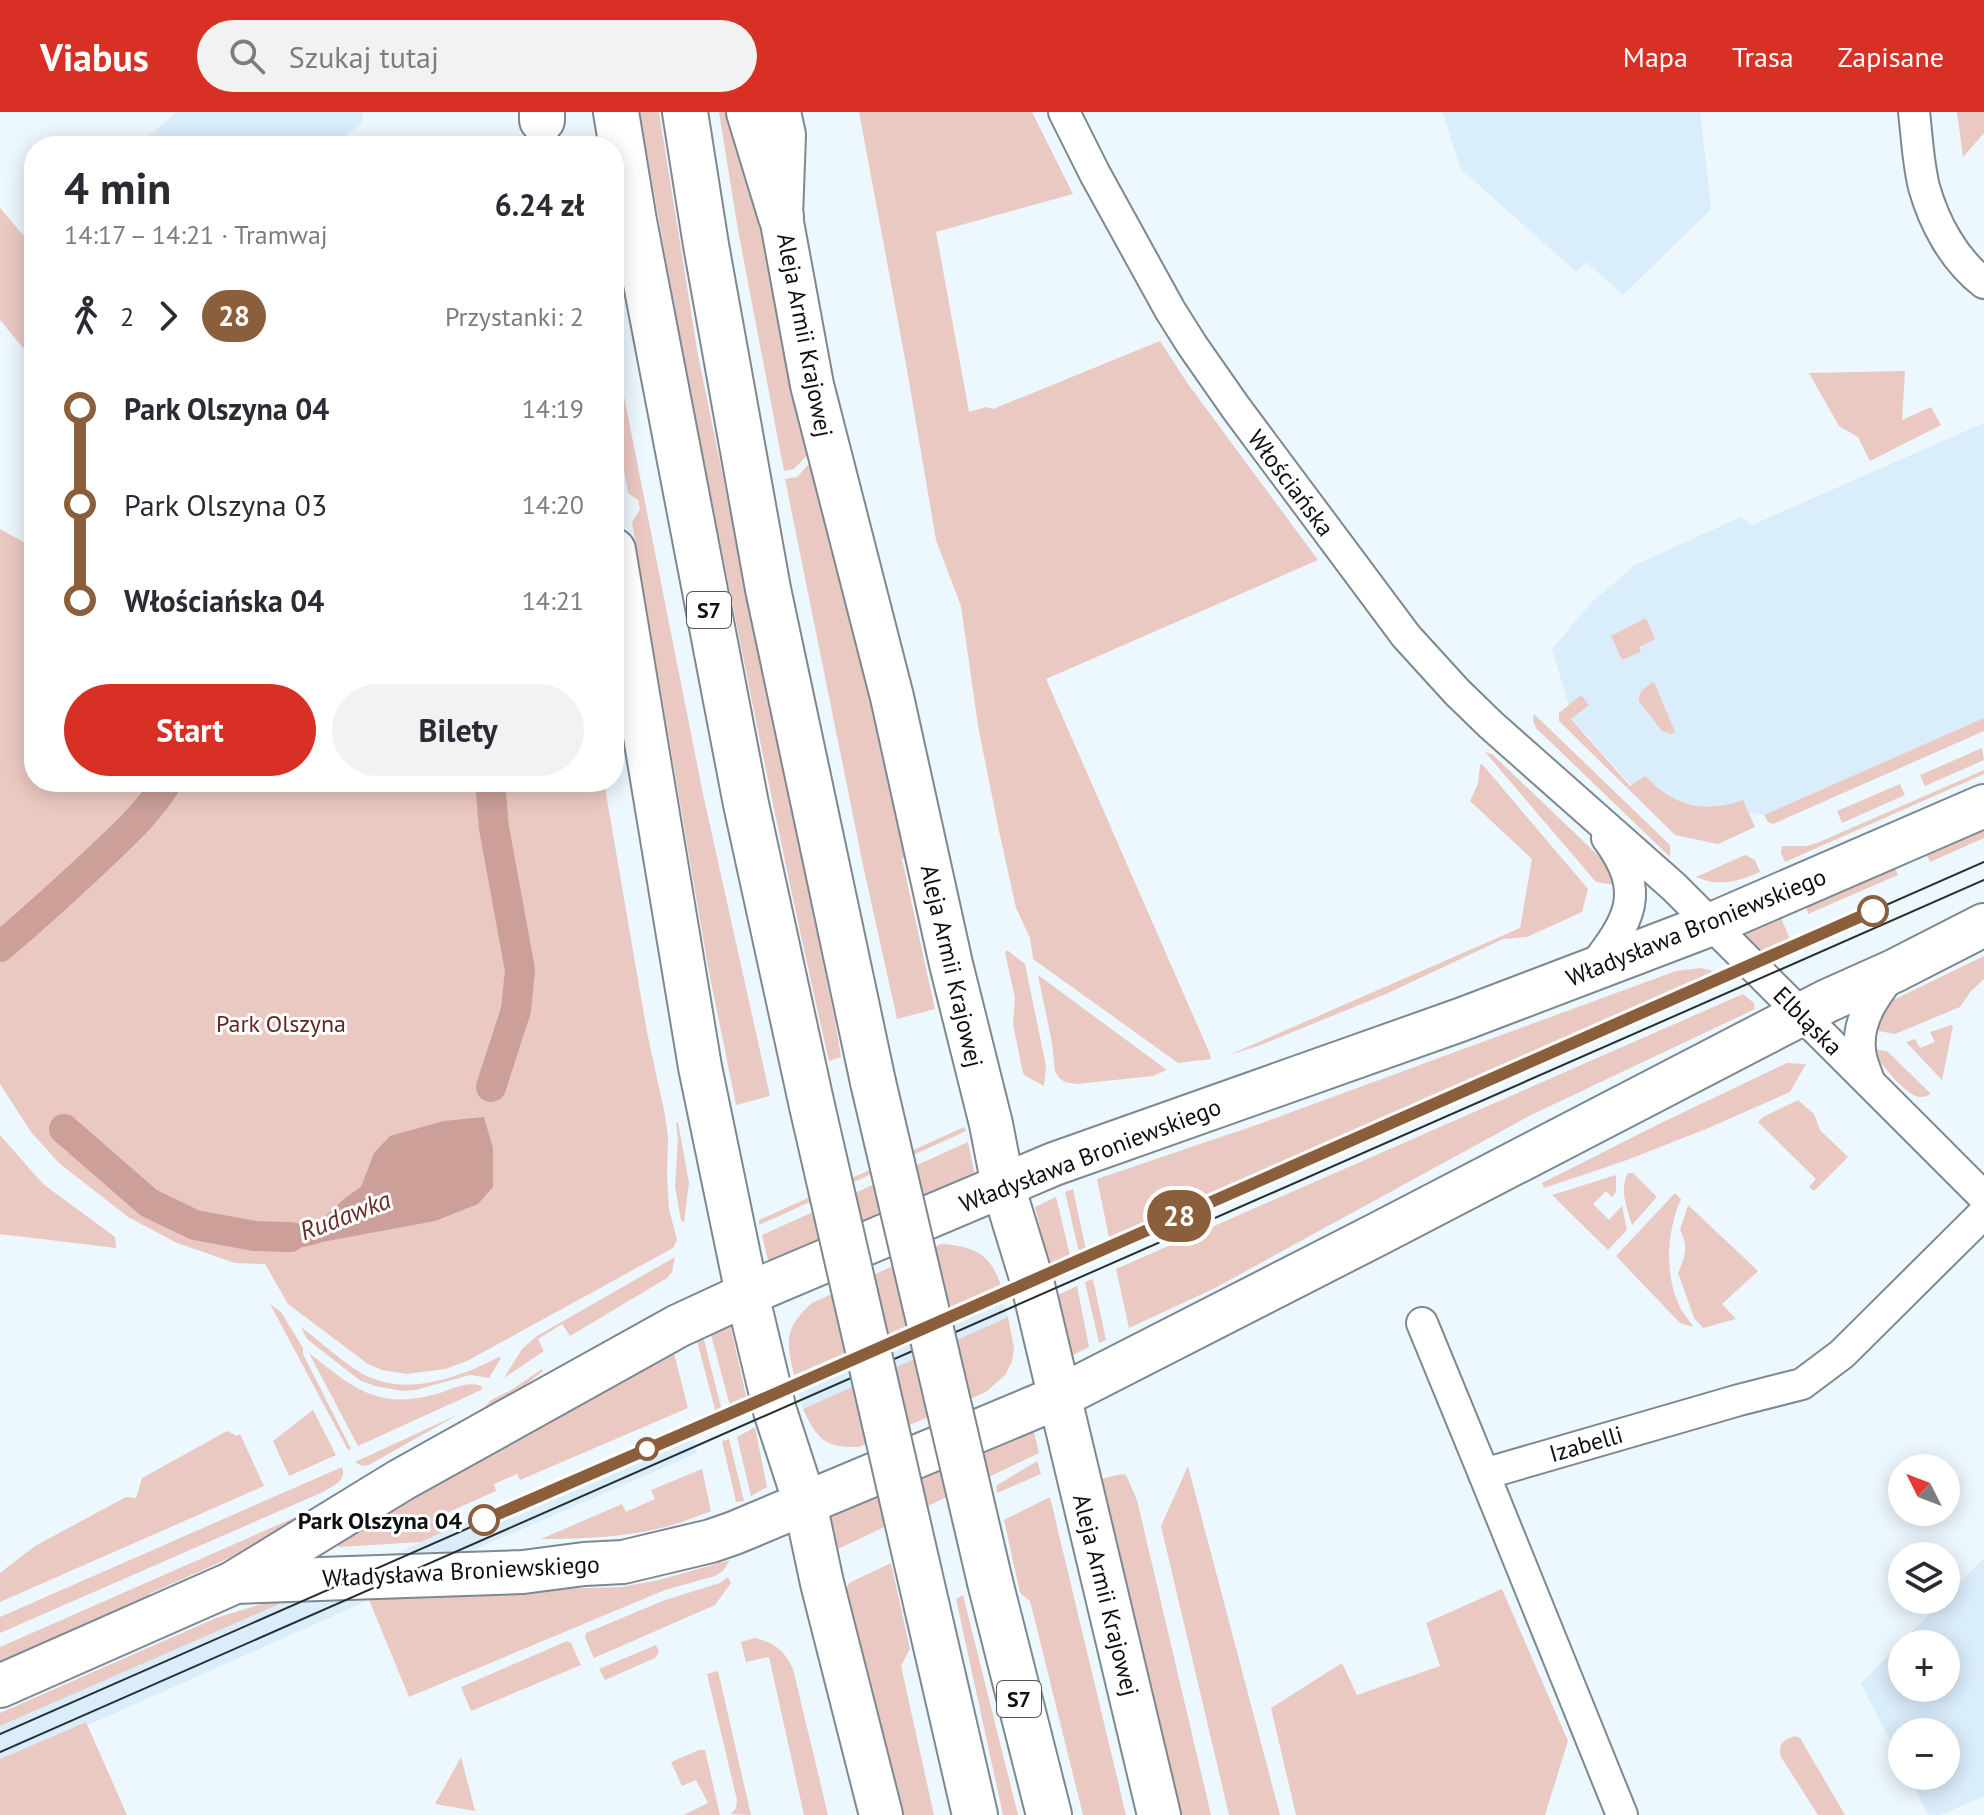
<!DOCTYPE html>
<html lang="pl">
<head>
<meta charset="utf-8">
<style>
	body { margin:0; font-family:"PT Sans",sans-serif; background:#f2f2f3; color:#2b2b33; height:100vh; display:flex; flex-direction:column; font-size:30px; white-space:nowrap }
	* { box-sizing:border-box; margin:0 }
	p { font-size:26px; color:#7c7c81 }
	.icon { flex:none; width:44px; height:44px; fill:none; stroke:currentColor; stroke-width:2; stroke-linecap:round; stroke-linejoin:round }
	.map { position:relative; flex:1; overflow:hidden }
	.sheet { position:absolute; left:24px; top:24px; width:600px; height:656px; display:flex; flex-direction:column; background:#fff; border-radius:32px; box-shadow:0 4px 20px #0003 }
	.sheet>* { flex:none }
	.badge { padding:0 16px; border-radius:26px; font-size:28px; line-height:52px }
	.needle { width:52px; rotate:312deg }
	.buttons { position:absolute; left:1888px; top:1342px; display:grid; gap:16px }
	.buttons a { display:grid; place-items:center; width:72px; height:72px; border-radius:50%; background:#fff; box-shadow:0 4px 20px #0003; font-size:40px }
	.map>.badge { position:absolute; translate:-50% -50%; box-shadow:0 0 0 4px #fff }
	.legs { display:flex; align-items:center; gap:12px; height:88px; padding:0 40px; font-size:26px }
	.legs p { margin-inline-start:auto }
	.overview { display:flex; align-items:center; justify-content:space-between; height:136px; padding:0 40px }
	h1 { font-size:44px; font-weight:700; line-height:60px }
	.cta { display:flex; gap:16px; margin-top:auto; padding:16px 40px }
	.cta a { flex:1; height:92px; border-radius:48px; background:#d93025; color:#fff; font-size:32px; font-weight:700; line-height:92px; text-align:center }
	.cta a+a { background:#f2f2f3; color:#2b2b33 }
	ul { padding:0 40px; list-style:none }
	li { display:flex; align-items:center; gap:28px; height:96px; font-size:30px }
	li i { display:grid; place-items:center; width:12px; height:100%; margin:0 10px; background:currentColor }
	li i::after { content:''; width:20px; height:20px; margin:-10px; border:6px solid; border-radius:50%; background:#fff }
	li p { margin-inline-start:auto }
	li:first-child i { background:linear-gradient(#0000 50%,currentColor 0) }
	li:last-child i { background:linear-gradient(currentColor 50%,#0000 0) }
	header { display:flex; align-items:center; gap:48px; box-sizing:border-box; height:112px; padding:0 40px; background:#d93025; color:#fff }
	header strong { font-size:38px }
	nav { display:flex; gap:44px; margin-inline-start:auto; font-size:28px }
	.search { width:560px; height:72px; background:#f2f2f3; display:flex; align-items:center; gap:20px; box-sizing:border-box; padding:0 28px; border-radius:44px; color:#7c7c81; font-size:30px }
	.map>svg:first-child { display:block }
</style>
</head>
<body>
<header>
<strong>Viabus</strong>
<div class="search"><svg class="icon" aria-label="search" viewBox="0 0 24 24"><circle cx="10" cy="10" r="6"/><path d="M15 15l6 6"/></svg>Szukaj tutaj</div>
<nav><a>Mapa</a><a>Trasa</a><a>Zapisane</a></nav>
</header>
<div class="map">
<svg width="1984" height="1703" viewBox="0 0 1984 1703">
	<rect width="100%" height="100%" fill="#edf7fe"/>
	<!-- built -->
	<g fill="#daedfb" fill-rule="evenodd">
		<polygon points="177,0 363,0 362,10 334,34 137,34"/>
		<polygon points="1443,0 1700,0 1711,97 1623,183 1586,150 1576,160 1460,56"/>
		<polygon points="1984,311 1984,606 1764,703 1693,693 1630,672 1573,608 1552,537 1590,492 1635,453 1741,405 1752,413"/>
		<polygon points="1001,1174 1008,1205 803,1297 794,1263"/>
		<polygon points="691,1310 697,1341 460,1444 401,1446 392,1443"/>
		<path d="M1984,1446V1684L1941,1703H1930L1927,1701L1908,1664H1946V1620H1902V1652L1861,1572L1943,1488H1946V1485ZM1946,1532V1576H1902V1532Z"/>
		<polygon points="367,1483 369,1488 88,1613 86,1610 0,1647 0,1614 291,1487"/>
	</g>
	<!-- green -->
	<g fill="#ebc9c3">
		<path d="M640,0H659L698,243L835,909L841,945L829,949C792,788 759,626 727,464C696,309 666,155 640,0Z"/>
		<polygon points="719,0 738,0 816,334 794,357 784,359 738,118"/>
		<polygon points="859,0 1032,0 1073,82 936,120 969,300 986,295 993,297 1160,229 1188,272 1318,448 1046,567 1210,942 1211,947 1178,951 1033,847 1030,826 1016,796 999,719 978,614 961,494 936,428 906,252"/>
		<polygon points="1957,0 1984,0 1984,21 1963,45"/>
		<polygon points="0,96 34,136 34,249 0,208"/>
		<polygon points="614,234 703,682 770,984 736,993 708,855 632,410 640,397 638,388 628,381 614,300"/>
		<polygon points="1905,259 1902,308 1931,295 1941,313 1870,349 1858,325 1839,314 1809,261"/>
		<polygon points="817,343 907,744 902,747 935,897 897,907 863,753 785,367 797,365"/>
		<polygon points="0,417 34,436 34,670 604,670 647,920 665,1003 668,1025 667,1063 669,1097 677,1128 673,1136 467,1249 445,1257 407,1262 382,1258 368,1252 288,1192 265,1152 235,1151 177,1131 128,1105 59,1051 31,1020 0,972"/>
		<polygon points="1646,506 1655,527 1639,535 1641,540 1622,548 1611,524"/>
		<path d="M1654,570L1675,620L1671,622L1662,619L1639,589C1638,579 1646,574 1654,570Z"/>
		<path d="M1581,583L1589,593L1571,607L1630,674L1645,664C1674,694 1703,702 1743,688L1755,715L1718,732L1675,723L1559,609V601Z"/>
		<polygon points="1534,602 1670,733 1670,745 1536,616 1533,609"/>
		<polygon points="1984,606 1984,619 1773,712 1768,710 1764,703"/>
		<polygon points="1982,636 1984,648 1925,674 1920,663"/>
		<polygon points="1485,640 1492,642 1607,752 1615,773 1596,770"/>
		<polygon points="1482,652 1588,777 1582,800 1527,825 1503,827 1386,882 1261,933 1229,943 1520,816 1532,747 1470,689 1478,672 1480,653"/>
		<polygon points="1984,658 1984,662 1785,750 1781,741 1782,734 1807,734 1817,731"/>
		<polygon points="1900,672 1905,683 1842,711 1837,699"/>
		<polygon points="1984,717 1984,726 1930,750 1926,742"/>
		<path d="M1745,743L1755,748L1760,760C1737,770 1719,775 1696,765Z"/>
		<polygon points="1895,756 1898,763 1808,802 1806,795"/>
		<polygon points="1781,806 1790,827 1755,843 1738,825"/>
		<polygon points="1007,838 1025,852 1046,954 1044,974 1024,963 1022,957 1013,912 1015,886 1005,841"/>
		<polygon points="1984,844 1984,867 1971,879 1960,895 1895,922 1879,919 1874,916 1887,891"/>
		<polygon points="1701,856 1716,860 1109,1125 1097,1067 1259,1012 1676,859"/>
		<polygon points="1038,863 1167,958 1153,964 1077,972 1065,970 1059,966 1055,959 1052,931"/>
		<polygon points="1743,882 1754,891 1755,897 1529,1004 1215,1176 1129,1216 1116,1157"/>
		<polygon points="1951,913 1953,914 1942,968 1906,930 1915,927 1920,936 1935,930 1930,920"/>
		<path d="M1873,937L1887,939L1931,982C1925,985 1919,987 1912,982C1899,974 1879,951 1873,937Z"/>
		<polygon points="1787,951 1806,952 1790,980 1706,1017 1627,1048 1544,1076 1542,1071 1659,1012"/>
		<polygon points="1798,988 1814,1002 1820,1018 1848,1045 1814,1079 1809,1075 1816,1067 1758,1010 1763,1005"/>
		<polygon points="678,1010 689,1071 684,1110 681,1108 675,1075 678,1028 676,1011"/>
		<polygon points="964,1015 966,1019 759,1113 759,1108"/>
		<polygon points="0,1023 43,1072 115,1125 116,1136 0,1122"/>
		<polygon points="968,1030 974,1059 973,1064 770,1151 768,1148 762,1123"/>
		<path d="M1628,1061H1633L1657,1085L1632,1113C1627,1096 1619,1077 1628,1061Z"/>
		<polygon points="1616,1063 1616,1080 1612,1085 1606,1079 1593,1092 1609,1108 1622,1094 1627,1118 1608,1138 1552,1083"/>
		<polygon points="1073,1077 1086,1138 1079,1140 1065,1080"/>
		<path d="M1675,1081L1681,1087C1667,1119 1664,1160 1679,1193C1682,1201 1689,1207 1693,1215L1680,1211L1616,1144Z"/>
		<polygon points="1056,1085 1070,1143 1049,1153 1035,1095"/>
		<path d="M1688,1093L1758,1159L1722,1192L1736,1207L1703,1216L1694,1206L1678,1161C1685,1145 1689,1135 1680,1118Z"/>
		<path d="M941,1132C974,1134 991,1142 1001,1174L794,1263C786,1229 784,1216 812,1191Z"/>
		<polygon points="675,1145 672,1160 667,1166 570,1224 562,1212 538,1227 544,1239 504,1266 522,1237 537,1224"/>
		<polygon points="1093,1167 1106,1228 1099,1231 1085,1170"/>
		<polygon points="1077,1174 1089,1235 1073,1243 1069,1242 1056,1184"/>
		<polygon points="270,1192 281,1200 303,1236 303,1242 351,1337 348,1338"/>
		<path d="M1008,1205L1014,1236L1012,1250L1005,1263L986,1280L859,1335C824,1336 817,1327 803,1297Z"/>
		<polygon points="730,1212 747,1288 730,1294 710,1219"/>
		<path d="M301,1215C321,1230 340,1248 361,1261C405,1286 458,1266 499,1245L501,1246L489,1266L470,1263L415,1278L402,1279L375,1274L361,1269L349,1260L307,1227Z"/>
		<polygon points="703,1224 722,1299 716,1301 696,1225"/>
		<polygon points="673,1237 688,1296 520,1368 517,1362 494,1372 496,1379 440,1404 445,1419 421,1430 339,1435 337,1430"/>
		<path d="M309,1241C355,1277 378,1299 440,1281C454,1276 468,1269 482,1274L481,1278L358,1334Z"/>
		<polygon points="542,1257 543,1259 477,1311 290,1419 149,1482 150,1484 0,1550 0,1535 332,1389 476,1306 491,1288 511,1278"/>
		<polygon points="313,1298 336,1343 289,1364 273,1329"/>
		<polygon points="459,1302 369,1353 362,1354 355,1350"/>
		<polygon points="755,1315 767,1375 751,1384 737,1325"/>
		<polygon points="1028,1318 1034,1320 1039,1341 836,1438 829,1407 836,1400"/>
		<polygon points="227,1319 237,1324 240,1322 264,1374 0,1490 0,1461 35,1434 126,1385 136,1386 142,1366"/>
		<polygon points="729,1327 744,1389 736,1390 722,1329"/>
		<polygon points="1037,1349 1041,1362 997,1381 996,1374"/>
		<polygon points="1188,1354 1280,1703 1229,1703 1161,1414"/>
		<path d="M342,1355C347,1369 334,1373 323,1380L0,1521V1505Z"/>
		<path d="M702,1357L711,1399C697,1404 683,1410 669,1414C628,1425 583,1427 541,1427L622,1392L626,1400L655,1387L651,1378Z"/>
		<polygon points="1122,1362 1126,1363 1137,1388 1211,1703 1179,1703 1096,1368"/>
		<polygon points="1050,1385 1126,1703 1083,1703 1030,1489 1020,1481 1004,1408"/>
		<polygon points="730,1448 723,1459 715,1464 665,1478 409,1585 367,1483 621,1475 659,1468"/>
		<polygon points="891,1451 910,1537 901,1554 934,1703 900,1703 844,1481 849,1471"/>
		<polygon points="728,1465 731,1471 715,1493 594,1546 585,1526 586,1521 665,1488 720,1471"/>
		<polygon points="1502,1477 1568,1629 1545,1703 1296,1703 1271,1596 1342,1551 1357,1583 1440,1554 1426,1511"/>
		<polygon points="963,1483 1018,1703 1003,1703 956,1487"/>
		<polygon points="291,1487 0,1614 0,1601 216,1506 268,1490"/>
		<path d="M755,1526C775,1531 784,1538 793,1557L828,1703H804L769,1545L746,1550L741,1530Z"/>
		<polygon points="567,1529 571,1531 581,1553 471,1599 461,1575"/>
		<polygon points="656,1533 659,1540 655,1546 605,1568 599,1557"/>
		<polygon points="718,1559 751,1703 731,1702 736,1696 737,1688 707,1562"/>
		<polygon points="86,1610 127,1703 0,1703 0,1647"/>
		<path d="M1794,1624L1800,1626L1845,1703H1818L1781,1645C1778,1632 1782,1629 1794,1624Z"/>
		<polygon points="699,1638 705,1638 720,1703 684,1703 708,1691 696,1668 682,1674 671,1650"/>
		<polygon points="461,1645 475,1699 435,1692"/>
	</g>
	<!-- water -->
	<path fill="#cc9f98" d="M484,1005L493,1036V1075L478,1092L435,1109L322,1130C300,1139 272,1137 251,1127V1119L290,1112L305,1111L326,1104L346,1085L361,1075L374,1041L390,1024L444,1009Z"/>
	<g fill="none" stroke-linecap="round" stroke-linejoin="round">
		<!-- canal -->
		<g stroke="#cc9f98" stroke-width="30">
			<polyline points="490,670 494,716 520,858 516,898 491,975"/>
			<path d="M0,835C33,807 65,778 97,748C122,724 149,700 167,670"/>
			<polyline points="64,1017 149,1091 195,1113 254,1124 290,1125"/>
		</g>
		<defs>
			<g id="street">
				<polyline points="1064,0 1095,62 1170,198 1192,233 1236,296 1406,524 1457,580 1491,613 1674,775 1984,1085"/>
				<path d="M1914,0C1917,25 1918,51 1924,75C1934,111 1954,148 1984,171"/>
				<path d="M1592,857C1629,809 1648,781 1607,726"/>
				<path d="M1869,969C1866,959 1860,948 1860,937C1857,907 1876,882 1893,860"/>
				<polyline points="1422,1211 1484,1362"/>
				<polyline points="1622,1703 1484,1362 1739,1288 1802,1272 1842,1242 1984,1101"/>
			</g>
			<g id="secondary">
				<polyline points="779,0 784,23 781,105 812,273 892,585 951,852 991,1012 1003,1074 1032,1169 1159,1703"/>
				<polyline points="614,438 700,955 747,1182 775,1299 805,1391 822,1471 881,1703"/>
				<polyline points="235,1470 523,1460 584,1452 623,1450 711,1429 734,1421 1059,1285 1378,1122 1827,889 1894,859 1984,813"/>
				<polyline points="0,1574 233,1471 401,1368 678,1214 747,1182 1054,1052 1460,908 1712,812 1984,694"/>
			</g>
			<g id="highway">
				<polyline points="542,0 542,8"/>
				<polyline points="616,0 634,109 746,692 812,994"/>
				<polyline points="685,0 706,133 768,477 873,970"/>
				<polyline points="749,0 781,105"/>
				<polyline points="990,1470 1049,1703"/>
				<polyline points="927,1495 975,1703"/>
			</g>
		</defs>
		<!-- street casing -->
		<use href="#street" stroke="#7d8890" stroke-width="34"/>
		<!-- secondary casing -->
		<use href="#secondary" stroke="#7d8890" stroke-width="46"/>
		<!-- highway casing -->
		<use href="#highway" stroke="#7d8890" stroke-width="48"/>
		<!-- street -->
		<use href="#street" stroke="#fff" stroke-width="30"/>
		<!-- secondary -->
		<use href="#secondary" stroke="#fff" stroke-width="42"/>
		<!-- highway -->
		<use href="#highway" stroke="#fff" stroke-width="44"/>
		<!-- tram -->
		<g stroke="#292e31" stroke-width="2">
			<polyline points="0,1622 1984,750"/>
			<polyline points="0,1640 1984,768"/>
		</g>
		<defs>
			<g id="highway-bridge">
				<polyline points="873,970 990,1470"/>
				<polyline points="812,994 927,1495"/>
			</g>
		</defs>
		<!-- highway-bridge casing -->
		<use href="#highway-bridge" stroke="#7d8890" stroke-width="48" stroke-linecap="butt"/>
		<!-- highway-bridge -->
		<use href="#highway-bridge" stroke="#fff" stroke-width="44"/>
	</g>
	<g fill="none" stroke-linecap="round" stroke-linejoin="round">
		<defs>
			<polyline id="line-1" points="484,1408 770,1284 1873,799"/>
		</defs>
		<!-- line-1 casing -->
		<use href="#line-1" stroke="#fff" stroke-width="18"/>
		<!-- line-1 -->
		<use href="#line-1" stroke="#8b5e3c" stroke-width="12"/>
	</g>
	<!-- markers -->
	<g fill="#fff" stroke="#8b5e3c" stroke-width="4">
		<circle cx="1873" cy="799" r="14"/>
		<circle cx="647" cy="1337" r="10"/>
		<circle cx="484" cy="1408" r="14"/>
	</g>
	<g text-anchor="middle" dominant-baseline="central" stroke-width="6" stroke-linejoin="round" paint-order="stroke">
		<!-- shield labels -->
		<g fill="#fff" stroke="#55585a" stroke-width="2">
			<rect x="687" y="480" width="44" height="36" rx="6"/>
			<rect x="997" y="1569" width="44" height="36" rx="6"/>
		</g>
		<g font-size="22" font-weight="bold" fill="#0c1013">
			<text x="709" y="498">S7</text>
			<text x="1019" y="1587">S7</text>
		</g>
		<!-- street labels -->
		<g font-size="24" fill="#0c1013" stroke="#fff">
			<text transform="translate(805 223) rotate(79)">Aleja Armii Krajowej</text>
			<text transform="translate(1291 371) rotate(53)">Włościańska</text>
			<text transform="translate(1696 815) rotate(-22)">Władysława Broniewskiego</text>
			<text transform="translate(952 854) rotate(77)">Aleja Armii Krajowej</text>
			<text transform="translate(1808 909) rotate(45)">Elbląska</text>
			<text transform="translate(1090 1043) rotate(-21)">Władysława Broniewskiego</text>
			<text transform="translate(1586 1332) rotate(-16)">Izabelli</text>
			<text transform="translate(461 1459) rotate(-3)">Władysława Broniewskiego</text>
			<text transform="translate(1106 1483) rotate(76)">Aleja Armii Krajowej</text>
		</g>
		<!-- park labels -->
		<g font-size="24" fill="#612821" stroke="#fff">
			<text x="281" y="911">Park Olszyna</text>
		</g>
		<!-- stop labels -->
		<g font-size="24" font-weight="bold" fill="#0c1013" stroke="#fff" text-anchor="end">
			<text x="462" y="1408">Park Olszyna 04</text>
		</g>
		<!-- water labels -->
		<g font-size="26" font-style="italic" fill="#672d26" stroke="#fff">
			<text transform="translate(345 1103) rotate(-21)">Rudawka</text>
		</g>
	</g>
</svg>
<div class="buttons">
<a><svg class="needle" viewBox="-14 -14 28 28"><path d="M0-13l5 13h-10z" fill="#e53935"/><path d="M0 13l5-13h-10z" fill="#7c7c81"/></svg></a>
<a><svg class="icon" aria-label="layers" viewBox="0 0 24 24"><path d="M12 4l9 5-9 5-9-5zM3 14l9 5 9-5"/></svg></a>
<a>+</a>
<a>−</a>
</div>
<b class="badge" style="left:1179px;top:1104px;background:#8b5e3c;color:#fff">28</b>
<section class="sheet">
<div class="overview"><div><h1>4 min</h1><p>14:17 – 14:21 · Tramwaj</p></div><b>6.24 zł</b></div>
<div class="legs"><svg class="icon" aria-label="walk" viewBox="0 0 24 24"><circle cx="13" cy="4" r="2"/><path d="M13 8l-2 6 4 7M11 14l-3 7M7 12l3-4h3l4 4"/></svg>2<svg class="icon" aria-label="forward" viewBox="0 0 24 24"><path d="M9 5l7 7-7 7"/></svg><b class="badge" style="background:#8b5e3c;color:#fff">28</b><p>Przystanki: 2</p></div>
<ul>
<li><i style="color:#8b5e3c"></i><b>Park Olszyna 04</b><p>14:19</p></li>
<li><i style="color:#8b5e3c"></i><span>Park Olszyna 03</span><p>14:20</p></li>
<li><i style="color:#8b5e3c"></i><b>Włościańska 04</b><p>14:21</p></li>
</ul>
<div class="cta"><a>Start</a><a>Bilety</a></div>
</section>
</div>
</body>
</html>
